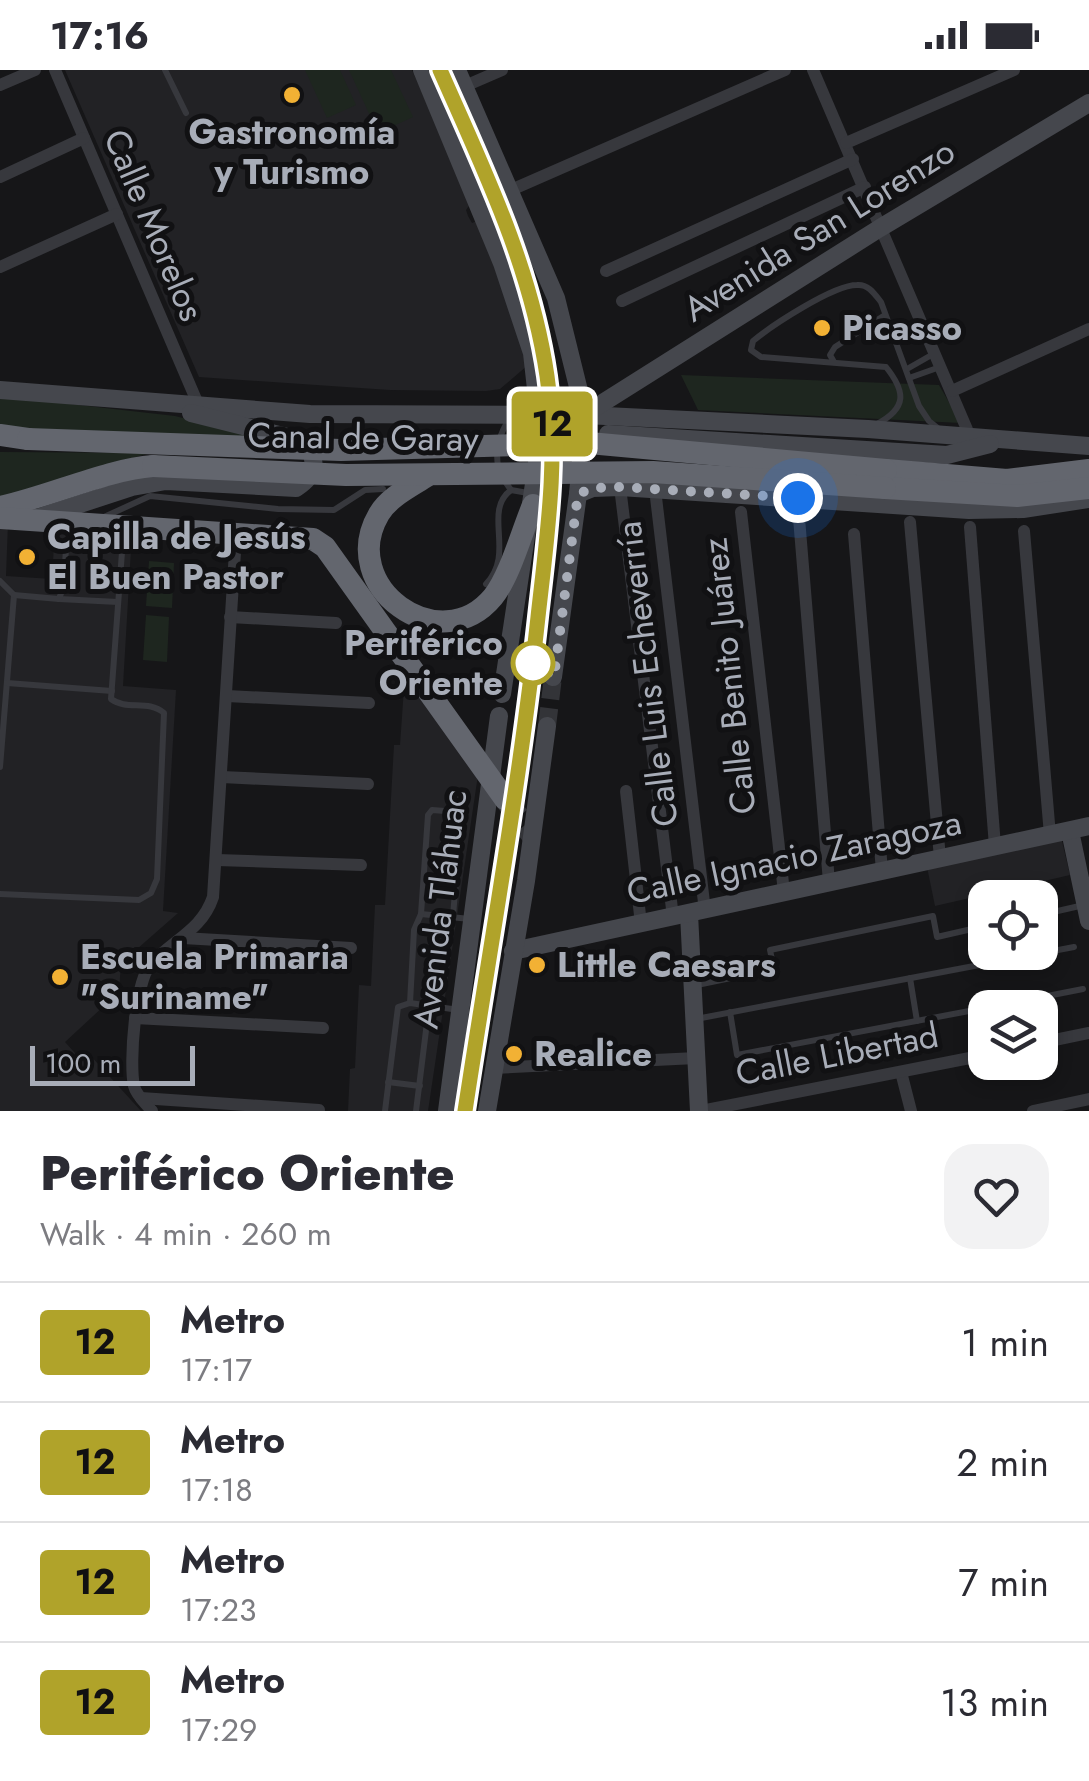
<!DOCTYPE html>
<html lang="en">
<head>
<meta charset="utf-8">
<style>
	body { margin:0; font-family:Jost,sans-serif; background:#f2f2f3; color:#2b2b33; height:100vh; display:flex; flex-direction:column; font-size:38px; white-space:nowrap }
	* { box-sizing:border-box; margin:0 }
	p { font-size:32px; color:#7c7c81 }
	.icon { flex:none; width:55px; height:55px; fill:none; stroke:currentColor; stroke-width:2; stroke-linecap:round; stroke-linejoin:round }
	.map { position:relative; height:1041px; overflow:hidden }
	.panel { display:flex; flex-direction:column; background:#fff; flex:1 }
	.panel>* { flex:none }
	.badge { padding:0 20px; border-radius:8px; font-size:35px; line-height:65px }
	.buttons { position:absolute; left:968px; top:810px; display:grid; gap:20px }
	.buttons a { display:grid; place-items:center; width:90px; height:90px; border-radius:20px; background:#fff; box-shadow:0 5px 15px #0003; font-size:50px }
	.scale { position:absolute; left:30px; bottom:25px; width:165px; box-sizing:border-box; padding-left:10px; border:5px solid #a8adb8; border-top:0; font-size:28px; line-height:35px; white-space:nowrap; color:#a8adb8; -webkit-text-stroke:8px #111113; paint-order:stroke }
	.you { position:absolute; width:50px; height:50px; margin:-25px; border:8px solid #fff; border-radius:50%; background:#1a73e8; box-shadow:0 0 0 15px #1a73e833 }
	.map>.badge { position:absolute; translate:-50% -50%; box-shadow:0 0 0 5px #fff }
	.round { display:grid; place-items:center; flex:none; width:105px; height:105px; border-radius:30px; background:#f2f2f3 }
	.overview { display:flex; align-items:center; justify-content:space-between; height:170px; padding:0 40px }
	h1 { font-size:48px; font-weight:800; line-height:75px }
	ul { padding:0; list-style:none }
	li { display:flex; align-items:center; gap:30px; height:120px; padding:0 40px; border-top:2px solid #e1e1e2 }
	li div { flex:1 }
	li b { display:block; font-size:38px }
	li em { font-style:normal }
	li .badge { min-width:110px; font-weight:700; text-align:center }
	.status { display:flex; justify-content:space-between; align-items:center; height:70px; padding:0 50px; background:#fff; direction:ltr }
	.status svg { height:28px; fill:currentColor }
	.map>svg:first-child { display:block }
</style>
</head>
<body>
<div class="status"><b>17:16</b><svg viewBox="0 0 49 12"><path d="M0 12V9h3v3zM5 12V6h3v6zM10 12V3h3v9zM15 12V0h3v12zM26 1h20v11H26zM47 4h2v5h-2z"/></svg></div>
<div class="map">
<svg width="1089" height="1041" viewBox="0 0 1089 1041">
	<rect width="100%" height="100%" fill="#161618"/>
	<!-- built -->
	<g fill="#222225">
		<polygon points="65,0 412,0 471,133 466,140 468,146 472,153 479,150 528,295 500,319 486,321 390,320 199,307"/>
		<polygon points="0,452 8,453 6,506 52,509 55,457 132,462 123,616 176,620 163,841 178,843 121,893 119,922 65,972 82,991 89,984 141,1041 0,1041"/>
		<polygon points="404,618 416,619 478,705 428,1041 348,1041 350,999 355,998 359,915 371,916 375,835 385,835 394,675 400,675"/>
		<polygon points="1061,767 1070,805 935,836 927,797"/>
	</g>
	<!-- green -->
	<g fill="#1e261f">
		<polygon points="305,0 340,0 356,35 327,48"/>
		<polygon points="349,0 391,0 413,47 378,63"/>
		<polygon points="681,305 939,315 961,353 698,340"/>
		<polygon points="0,326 175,346 282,373 27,360 0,354"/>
		<polygon points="0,382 3,382 149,383 0,429"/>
		<polygon points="149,491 174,493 172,538 146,536"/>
		<polygon points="146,545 169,547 167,592 143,590"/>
	</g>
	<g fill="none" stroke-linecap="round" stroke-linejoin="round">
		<!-- secondary-tunnel -->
		<polyline stroke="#333438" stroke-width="18" stroke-dasharray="18 9" stroke-linecap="butt" points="547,656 553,607"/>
		<!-- highway-tunnel -->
		<polyline stroke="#333438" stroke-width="22" stroke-dasharray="22 11" stroke-linecap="butt" points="505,729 532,765"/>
		<!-- lane -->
		<g stroke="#37383d" stroke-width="6">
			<polyline points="165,0 186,43"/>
			<polyline points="834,292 830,285 835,277 885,245"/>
			<polyline points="907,299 935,283"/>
			<polyline points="909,308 940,297"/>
			<path d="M877,354C907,338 906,322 886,297L761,287L751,280L753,271C771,256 833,215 857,215C868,214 874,223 881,232L919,336L929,351L939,359"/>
			<path d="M498,396C495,377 500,364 510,347"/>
			<polyline points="502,407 511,420 528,423"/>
			<polyline points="104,447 150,426 278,439 334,440 365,420 383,419"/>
			<polyline points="0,511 14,525 0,697"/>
			<path d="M486,514C516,483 482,442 511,420"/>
			<polyline points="59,529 118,532"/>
			<polyline points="7,613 112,621"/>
			<path d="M0,824L139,830L151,823L157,809L164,643C148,629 127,641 111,629L122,482L111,473H73L66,477L64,515L59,529L14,525"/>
			<polyline points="421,844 470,849"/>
			<polyline points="1040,845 1084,835"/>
			<polyline points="910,908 917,951"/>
			<polyline points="697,915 774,899 770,880 933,846 937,867 985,856"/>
			<polyline points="410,933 414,860 421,844 428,745 432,740 458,742 461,750 453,846"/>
			<polyline points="986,938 1083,919"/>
			<polyline points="730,942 737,985 985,938"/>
			<polyline points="696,949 1074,877"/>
			<polyline points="388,1012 420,1016"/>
			<polyline points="385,1041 398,937 410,933 459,940"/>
			<polyline points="416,1041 429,936"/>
		</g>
		<!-- street -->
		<g stroke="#37383d" stroke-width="12">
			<polyline points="55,0 198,334"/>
			<polyline points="813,0 972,371"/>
			<polyline points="0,15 35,0"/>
			<polyline points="465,16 502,0"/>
			<polyline points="846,73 1014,0"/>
			<polyline points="0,107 84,68"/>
			<polyline points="511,120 785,0"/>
			<polyline points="0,197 117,144"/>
			<polyline points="606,201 853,89"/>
			<polyline points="622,231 865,117"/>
			<polyline points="952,321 1089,259"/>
			<polyline points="620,417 673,847"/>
			<polyline points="655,419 705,841"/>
			<polyline points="741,442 784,822"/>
			<polyline points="799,448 829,812"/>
			<polyline points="910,452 940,788"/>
			<polyline points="970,457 995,776"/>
			<polyline points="1024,461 1050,765"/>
			<polyline points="854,464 882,801"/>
			<polyline points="230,547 336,553"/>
			<polyline points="227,626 369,633"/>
			<polyline points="222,707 368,714"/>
			<polyline points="626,721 641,854"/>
			<polyline points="217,790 361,795"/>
			<polyline points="183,868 351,878"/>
			<polyline points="135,948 323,958"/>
			<polyline points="1040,973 1089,963"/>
			<polyline points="494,998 696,988"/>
			<polyline points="901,1002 911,1041"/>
			<polyline points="141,1028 319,1040"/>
			<path d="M152,1041C146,1034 136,1025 134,1016C129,993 135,911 151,894C174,869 202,860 213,827L236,466"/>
			<polyline points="701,1041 985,985"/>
			<polyline points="1033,1041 1089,1029"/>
		</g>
		<!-- secondary -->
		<g stroke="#45474d" stroke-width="18">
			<polyline points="422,0 502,193 532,283 539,346 537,394 502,624"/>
			<polyline points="457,0 556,228 585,345 578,424 553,607"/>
			<polyline points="0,320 310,344 585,345 868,359 1089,376"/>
			<polyline points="585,344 880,158 1089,33"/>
			<polyline points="608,364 947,385 990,374"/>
			<polyline points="578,424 593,418 620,417 969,440 1023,439 1089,429"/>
			<path d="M37,448L132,417L166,411L296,418C317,404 319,390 303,371L191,343"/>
			<polyline points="1070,761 1089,851"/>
			<polyline points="689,844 699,1041"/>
			<polyline points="513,881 1089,756"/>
			<polyline points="447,1041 499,646"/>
			<polyline points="487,1041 526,811 547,656"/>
		</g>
		<!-- highway -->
		<g stroke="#63666e" stroke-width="22">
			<polyline points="0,365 28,369"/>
			<polyline points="886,400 1007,410 1089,400"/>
			<path d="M427,406C410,417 389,427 379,444C336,517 440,591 493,527C510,506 522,461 533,435"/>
			<polyline points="885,418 1017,426 1089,418"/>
			<path d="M0,437C48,427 108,399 153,396"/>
			<polyline points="0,448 313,469 325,477 505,729"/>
		</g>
		<defs>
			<path id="rail" d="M440,0C484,100 532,196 547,306C559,390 547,471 538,554C519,717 490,879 465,1041"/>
		</defs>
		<!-- rail casing -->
		<use href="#rail" stroke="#4a4c52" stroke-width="8"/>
		<!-- rail -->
		<use href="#rail" stroke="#111113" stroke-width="4" stroke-dasharray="11" stroke-linecap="butt"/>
		<!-- highway-bridge -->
		<g stroke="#63666e" stroke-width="22">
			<polyline points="28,369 341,380 589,373 886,400"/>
			<polyline points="153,396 346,405 653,402 885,418"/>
		</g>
	</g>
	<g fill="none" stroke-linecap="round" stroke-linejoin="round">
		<defs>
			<path id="line" d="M440,0C484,100 531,196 547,306C559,387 547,466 538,547C520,712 490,877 465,1041"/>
		</defs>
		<!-- line casing -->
		<use href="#line" stroke="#fff" stroke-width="22"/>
		<!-- line -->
		<use href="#line" stroke="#b0a32a" stroke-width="15"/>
		<!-- walk -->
		<polyline stroke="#a8adb8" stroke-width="10" stroke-dasharray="0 18" points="533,593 554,607 578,424 593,418 620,417 798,428"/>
	</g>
	<!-- markers -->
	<g fill="#f2b134" stroke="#111113" stroke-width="4">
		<circle cx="292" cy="25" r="10"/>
		<circle cx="822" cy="258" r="10"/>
		<circle cx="27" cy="487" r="10"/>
		<circle cx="537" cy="895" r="10"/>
		<circle cx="60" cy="907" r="10"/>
		<circle cx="514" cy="984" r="10"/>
	</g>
	<circle fill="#fff" stroke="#b0a32a" stroke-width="5" cx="533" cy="593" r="20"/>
	<g text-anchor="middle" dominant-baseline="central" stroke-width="10" stroke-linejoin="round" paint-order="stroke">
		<!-- poi labels -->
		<g font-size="35" font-weight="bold" fill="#a8adb8" stroke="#111113" text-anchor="start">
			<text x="292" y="62" text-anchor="middle">Gastronomía<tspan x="292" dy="40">y Turismo</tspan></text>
			<text x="842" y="258">Picasso</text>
			<text x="47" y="467">Capilla de Jesús<tspan x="47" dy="40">El Buen Pastor</tspan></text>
			<text x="80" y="887">Escuela Primaria<tspan x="80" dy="40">"Suriname"</tspan></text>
			<text x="557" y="895">Little Caesars</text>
			<text x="534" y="984">Realice</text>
		</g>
		<!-- street labels -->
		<g font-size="35" fill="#a8adb8" stroke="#111113">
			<text transform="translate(154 155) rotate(67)">Calle Morelos</text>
			<text transform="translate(819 160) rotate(-32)">Avenida San Lorenzo</text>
			<text transform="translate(363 367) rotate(1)">Canal de Garay</text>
			<text transform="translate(647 604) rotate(-97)">Calle Luis Echeverría</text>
			<text transform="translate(729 606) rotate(-96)">Calle Benito Juárez</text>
			<text transform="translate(794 787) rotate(-12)">Calle Ignacio Zaragoza</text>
			<text transform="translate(440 839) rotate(-83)">Avenida Tláhuac</text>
			<text transform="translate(837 984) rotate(-11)">Calle Libertad</text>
		</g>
		<!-- stop labels -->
		<g font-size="35" font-weight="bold" fill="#a8adb8" stroke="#111113" text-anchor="end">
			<text x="503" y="573">Periférico<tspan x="503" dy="40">Oriente</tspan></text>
		</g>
	</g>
</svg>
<div class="buttons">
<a><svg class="icon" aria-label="locate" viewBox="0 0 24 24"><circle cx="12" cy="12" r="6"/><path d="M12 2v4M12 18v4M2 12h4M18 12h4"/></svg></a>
<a><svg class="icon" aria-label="layers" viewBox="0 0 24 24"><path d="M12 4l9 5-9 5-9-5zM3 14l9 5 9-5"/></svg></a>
</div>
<div class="scale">100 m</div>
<div class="you" style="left:798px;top:428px"></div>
<b class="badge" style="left:552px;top:354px;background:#b0a32a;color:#111">12</b>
</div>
<section class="panel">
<div class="overview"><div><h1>Periférico Oriente</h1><p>Walk · 4 min · 260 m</p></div><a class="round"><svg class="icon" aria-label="heart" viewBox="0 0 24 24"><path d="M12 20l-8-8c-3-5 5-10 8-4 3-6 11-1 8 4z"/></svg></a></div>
<ul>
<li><span class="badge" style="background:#b0a32a;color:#111">12</span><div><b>Metro</b><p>17:17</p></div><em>1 min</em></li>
<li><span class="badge" style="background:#b0a32a;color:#111">12</span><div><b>Metro</b><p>17:18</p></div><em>2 min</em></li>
<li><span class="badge" style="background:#b0a32a;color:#111">12</span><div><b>Metro</b><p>17:23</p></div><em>7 min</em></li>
<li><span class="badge" style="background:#b0a32a;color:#111">12</span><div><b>Metro</b><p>17:29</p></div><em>13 min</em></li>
</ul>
</section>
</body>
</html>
